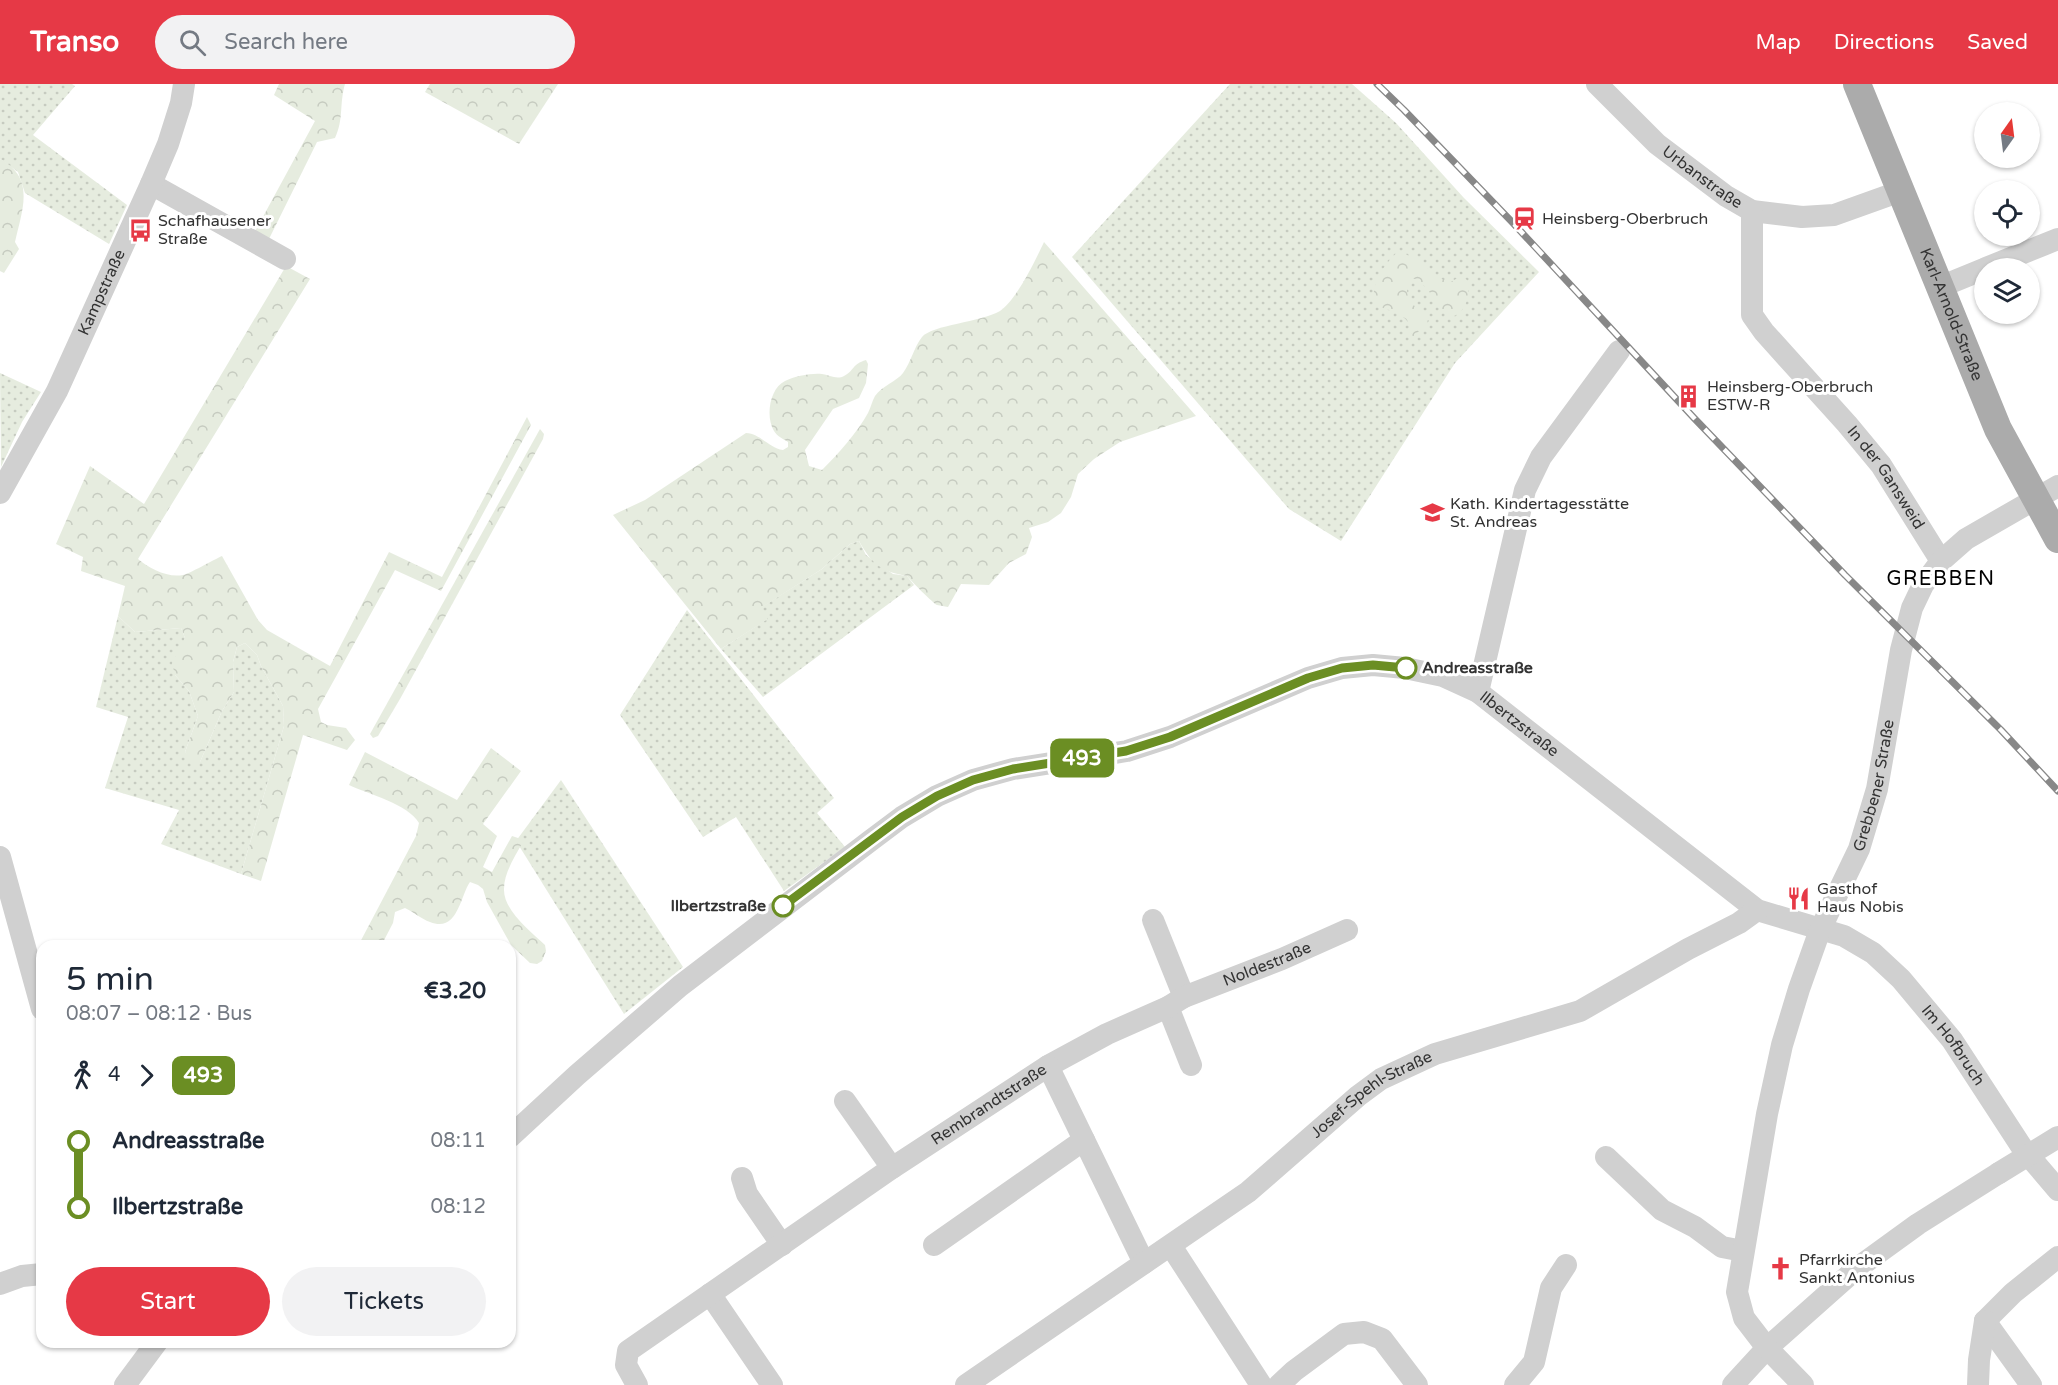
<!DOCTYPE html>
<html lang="en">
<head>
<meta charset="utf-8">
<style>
	body { margin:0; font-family:"Varela Round",sans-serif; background:#f2f2f3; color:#1f2937; height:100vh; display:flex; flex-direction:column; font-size:22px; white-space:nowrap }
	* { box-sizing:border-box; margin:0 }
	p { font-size:20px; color:#747a83 }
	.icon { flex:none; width:33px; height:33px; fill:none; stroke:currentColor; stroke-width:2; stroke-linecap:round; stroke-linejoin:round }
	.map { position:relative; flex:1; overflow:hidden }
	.details { position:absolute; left:36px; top:856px; width:480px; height:408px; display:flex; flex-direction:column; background:#fff; border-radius:18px; box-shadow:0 2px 4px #0004 }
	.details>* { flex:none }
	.badge { padding:0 12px; border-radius:9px; font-size:21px; line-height:39px }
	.needle { width:39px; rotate:14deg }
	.fabs { position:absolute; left:1974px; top:18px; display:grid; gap:12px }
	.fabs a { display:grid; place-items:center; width:66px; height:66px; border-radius:50%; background:#fff; box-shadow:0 2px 4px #0004; font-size:30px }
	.map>.badge { position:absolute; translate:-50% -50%; box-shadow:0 0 0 3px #fff }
	.legs { display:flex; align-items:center; gap:9px; height:66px; padding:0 30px; font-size:20px }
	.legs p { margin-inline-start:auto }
	.overview { display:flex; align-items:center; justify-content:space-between; height:102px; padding:0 30px }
	h1 { font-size:33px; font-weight:600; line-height:45px }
	.button { display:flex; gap:12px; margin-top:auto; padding:12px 30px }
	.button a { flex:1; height:69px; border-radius:36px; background:#e63946; color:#fff; font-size:24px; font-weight:600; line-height:69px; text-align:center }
	.button a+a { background:#f2f2f3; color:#1f2937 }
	ul { padding:0 30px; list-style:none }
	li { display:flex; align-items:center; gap:21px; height:66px; font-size:22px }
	li i { display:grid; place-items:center; width:9px; height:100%; margin:0 8px; background:currentColor }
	li i::after { content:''; width:15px; height:15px; margin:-8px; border:4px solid; border-radius:50%; background:#fff }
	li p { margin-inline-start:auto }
	li:first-child i { background:linear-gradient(#0000 50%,currentColor 0) }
	li:last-child i { background:linear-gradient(currentColor 50%,#0000 0) }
	header { display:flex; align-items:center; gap:36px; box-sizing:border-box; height:84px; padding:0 30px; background:#e63946; color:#fff }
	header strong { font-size:28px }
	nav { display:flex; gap:33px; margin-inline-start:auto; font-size:21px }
	.search { width:420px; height:54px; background:#f2f2f3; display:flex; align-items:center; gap:15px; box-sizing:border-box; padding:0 21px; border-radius:33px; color:#747a83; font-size:22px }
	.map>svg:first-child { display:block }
</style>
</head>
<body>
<header>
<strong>Transo</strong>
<div class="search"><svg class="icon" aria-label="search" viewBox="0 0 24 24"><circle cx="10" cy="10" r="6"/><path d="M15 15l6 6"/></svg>Search here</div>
<nav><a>Map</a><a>Directions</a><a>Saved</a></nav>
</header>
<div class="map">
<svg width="2058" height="1301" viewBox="0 0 2058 1301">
	<defs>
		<pattern id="grass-dots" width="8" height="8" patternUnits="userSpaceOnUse" patternTransform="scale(1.5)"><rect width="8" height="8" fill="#e6ecdf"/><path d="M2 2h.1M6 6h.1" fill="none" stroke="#c6cbc0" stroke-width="1.8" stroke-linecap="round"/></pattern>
		<pattern id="forest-crowns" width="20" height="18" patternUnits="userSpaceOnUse" patternTransform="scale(1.5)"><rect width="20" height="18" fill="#e6ecdf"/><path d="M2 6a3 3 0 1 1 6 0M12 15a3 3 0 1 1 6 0" fill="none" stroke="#c6cbc0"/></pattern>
	</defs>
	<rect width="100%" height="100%" fill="#fff"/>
	<!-- grass -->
	<g fill="url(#grass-dots)">
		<polygon points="0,0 72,0 75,2 33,51 127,121 109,160 25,109 18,88 0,75"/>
		<polygon points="1230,0 1352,0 1396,39 1464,114 1539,188 1455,279 1341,457 1289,425 1072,173"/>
		<polygon points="0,289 41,308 22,338 1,383"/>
		<polygon points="859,457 866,471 893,490 907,492 914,501 763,613 721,565 767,535 760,524 822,485 850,460"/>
		<polygon points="687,526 834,714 817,729 845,763 784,807 736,733 703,753 620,631"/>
		<polygon points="118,532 135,548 181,544 185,554 175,591 189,607 198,632 185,668 200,678 222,627 234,608 233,578 237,563 245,559 257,571 261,582 283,622 284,642 241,790 161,760 179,726 105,704 128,633 96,623"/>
		<polygon points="561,696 683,883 624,930 516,757"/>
	</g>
	<!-- forest -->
	<g fill="url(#forest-crowns)">
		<path d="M279,0H345C339,21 344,35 335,54L317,58L266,161L252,153L315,37L274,11Z"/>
		<polygon points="430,0 558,0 519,60 425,8"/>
		<path d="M0,75C36,94 22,126 15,158L19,165L4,189L0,187Z"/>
		<path d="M1044,158L1196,332L1120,358L1094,375L1078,390L1071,413L1061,429L1048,438L1029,444L1032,453L1026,470L1009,479L989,501L961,500L948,523C944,522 941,522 937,521C933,519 911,497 907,492C880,487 872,480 859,457L850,460L822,485L761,524L768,535L721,565L613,431L645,416L746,349C761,350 769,364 783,366L788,363V358C783,355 777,352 774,347C765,332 770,304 785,297C795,292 811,289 822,290C829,291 837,296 844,292C854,287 852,280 866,276L868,280L866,299L859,314L833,325L805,366L809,382L822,386C838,370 857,349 868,329C871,323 872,317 875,312C882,302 897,297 903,289C911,278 914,263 922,253C932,241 981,238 1000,227C1017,215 1035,177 1044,158Z"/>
		<path d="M1399,167C1419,175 1429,189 1449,199L1461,192L1467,196C1470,209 1468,227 1452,233C1435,225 1431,200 1412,194C1398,211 1417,224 1429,237L1413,253C1410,248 1410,243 1408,238C1402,229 1385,225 1375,221C1369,202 1385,178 1399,167Z"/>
		<path d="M286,182L310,195L138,475C149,484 167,494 183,491C189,490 213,476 222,472L258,536L267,546L330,582L389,468L442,493L527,333L531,341L441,507L395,486L318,625L321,638L327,641L346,644L355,656L347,666L303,651L261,797L241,790L284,642L283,622L261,582L257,571L245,559L237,563L233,578L234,608L222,627L200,678L195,680L185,668L198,632L189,607L175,591L172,579L185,554L181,544L135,548L118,532L125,502L81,487L83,473L56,460L90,382L144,420Z"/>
		<polygon points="540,345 544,350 543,355 400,615 378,652 373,654 370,650"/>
		<path d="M491,664L521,687L483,740L497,752L483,783L492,788L512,752L524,756C516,771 504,788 504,805C503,826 531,848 545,861L546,867L542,877L537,880L530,879L511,861L487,818L483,805L478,801L470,798C460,812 458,849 430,838C421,835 414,828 405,824L395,828L393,839L381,862H358L416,752L419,739C408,720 368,710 349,701L365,668L457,716Z"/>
	</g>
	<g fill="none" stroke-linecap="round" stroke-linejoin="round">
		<!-- minor -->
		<g stroke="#d0d0d0" stroke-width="22">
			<path id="s1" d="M1597,0L1657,60L1726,112L1752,127L1802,133L1834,131L1901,107"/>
			<polyline points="151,100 285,175"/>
			<path id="s2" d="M1752,127V231L1764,248L1847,340L1881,381L1941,477"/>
			<polyline points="1986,184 2058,155"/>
			<polyline points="1940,203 1984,185"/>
			<path id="s3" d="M0,409L57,307L151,100L168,60L181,19L184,0"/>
			<polyline points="1478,608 1525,406 1541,373 1619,267"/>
			<polyline points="0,773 42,925"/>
			<polyline points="1153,836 1184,913"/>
			<polyline points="1168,923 1191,981"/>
			<path id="s4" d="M1048,982L1107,950L1168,923L1184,913L1282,875L1347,846"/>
			<polyline points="845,1017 892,1084"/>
			<path id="s5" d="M510,1053L577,991L680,902L870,757L902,733L937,712L973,696L1013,685L1127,667L1170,653L1308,594L1342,584L1373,581L1405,584L1443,592L1478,608L1757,826L1844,852L1873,869L1901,895L1952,956L2023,1065L2058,1106"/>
			<polyline points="1606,1073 1662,1126 1695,1143 1722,1163 1743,1167"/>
			<polyline points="742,1094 747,1110 782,1161"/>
			<polyline points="934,1161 1084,1056"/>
			<polyline points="1171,1162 1261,1301"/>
			<polyline points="0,1200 22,1192 42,1190"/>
			<polyline points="710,1210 772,1301"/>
			<polyline points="1985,1237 2013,1209 2058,1173"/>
			<polyline points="1985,1237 2031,1301"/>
			<polyline points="125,1301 157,1258"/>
			<path id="s6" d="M637,1301L626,1281L628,1267L892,1084L1048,982L1144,1179"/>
			<path id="s7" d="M966,1301L1248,1108L1358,1012L1381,995L1435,970L1580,927L1688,865L1739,839L1757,826"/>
			<polyline points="1279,1301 1294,1287 1344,1250 1364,1248 1382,1255 1417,1301"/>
			<polyline points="1515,1301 1534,1278 1551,1204 1566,1181"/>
			<polyline points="1733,1301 1767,1264 1856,1185 1918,1140 1999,1089"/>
			<path id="s8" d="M1803,1301L1767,1264L1744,1234L1737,1208L1767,1030L1782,961L1799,905L1820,846L1859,765L1877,705L1901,566L1912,524L1923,501L1941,477L1966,455L2058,402"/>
			<polyline points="1978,1301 1979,1276 1985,1237"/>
		</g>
		<!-- major -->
		<path stroke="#ababab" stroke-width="28" id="s9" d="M1857,0L1998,345L2058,455"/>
		<defs>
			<polyline id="rail" points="1377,0 1404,26 1513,139 1694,334 1845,491 2001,646 2058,707"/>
		</defs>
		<!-- rail casing -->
		<use href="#rail" stroke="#888" stroke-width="7"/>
		<!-- rail -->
		<use href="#rail" stroke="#fff" stroke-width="4.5" stroke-dasharray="14" stroke-linecap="butt"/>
		<!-- minor-bridge -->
		<polyline stroke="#d0d0d0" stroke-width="22" points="1999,1089 2058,1053"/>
	</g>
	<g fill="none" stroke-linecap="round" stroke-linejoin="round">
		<defs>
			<polyline id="line-1" points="783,822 902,733 937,712 973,696 1013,685 1126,667 1170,653 1308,594 1342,584 1373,581 1406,584"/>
		</defs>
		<!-- line-1 casing -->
		<use href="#line-1" stroke="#fff" stroke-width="14"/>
		<!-- line-1 -->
		<use href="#line-1" stroke="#6b8e23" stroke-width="9"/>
	</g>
	<!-- icons -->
	<defs>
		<symbol id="station-bare" viewBox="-9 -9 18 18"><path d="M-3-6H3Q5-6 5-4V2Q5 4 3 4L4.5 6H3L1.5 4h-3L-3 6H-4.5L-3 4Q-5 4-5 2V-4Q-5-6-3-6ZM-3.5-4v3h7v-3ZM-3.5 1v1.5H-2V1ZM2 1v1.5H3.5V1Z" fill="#e63946" stroke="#fff" stroke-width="2.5" paint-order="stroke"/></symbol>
		<symbol id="bus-bare" viewBox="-9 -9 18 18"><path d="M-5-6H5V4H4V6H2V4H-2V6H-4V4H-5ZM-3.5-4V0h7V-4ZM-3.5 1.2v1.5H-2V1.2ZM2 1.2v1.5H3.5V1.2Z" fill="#e63946" stroke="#fff" stroke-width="2.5" paint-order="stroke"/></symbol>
		<symbol id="building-bare" viewBox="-9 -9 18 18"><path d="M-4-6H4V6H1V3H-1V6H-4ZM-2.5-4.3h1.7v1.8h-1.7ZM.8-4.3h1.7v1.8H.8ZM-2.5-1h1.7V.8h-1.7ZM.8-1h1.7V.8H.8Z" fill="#e63946" stroke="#fff" stroke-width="2.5" paint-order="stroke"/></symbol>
		<symbol id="school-bare" viewBox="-9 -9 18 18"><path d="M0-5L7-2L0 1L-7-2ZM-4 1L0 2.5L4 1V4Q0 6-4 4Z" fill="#e63946" stroke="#fff" stroke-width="2.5" paint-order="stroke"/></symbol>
		<symbol id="restaurant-bare" viewBox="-9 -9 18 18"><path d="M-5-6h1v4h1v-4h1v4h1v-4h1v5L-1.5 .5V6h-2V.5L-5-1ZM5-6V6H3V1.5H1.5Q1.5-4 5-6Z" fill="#e63946" stroke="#fff" stroke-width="2.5" paint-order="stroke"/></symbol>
		<symbol id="church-bare" viewBox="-9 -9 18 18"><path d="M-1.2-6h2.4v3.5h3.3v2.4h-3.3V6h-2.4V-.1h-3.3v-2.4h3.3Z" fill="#e63946" stroke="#fff" stroke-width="2.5" paint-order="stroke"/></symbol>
	</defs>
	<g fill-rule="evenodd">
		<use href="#station-bare" x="1508" y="118" width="33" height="33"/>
		<use href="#bus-bare" x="124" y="130" width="33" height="33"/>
		<use href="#building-bare" x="1672" y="296" width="33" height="33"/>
		<use href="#school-bare" x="1416" y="412" width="33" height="33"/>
		<use href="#restaurant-bare" x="1782" y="798" width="33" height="33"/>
		<use href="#church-bare" x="1764" y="1168" width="33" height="33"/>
	</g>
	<!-- markers -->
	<g fill="#fff" stroke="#6b8e23" stroke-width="3">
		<circle cx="1406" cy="584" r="10"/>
		<circle cx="783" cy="822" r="10"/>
	</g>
	<g text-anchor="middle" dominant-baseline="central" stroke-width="6" stroke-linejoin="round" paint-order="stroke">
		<!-- street labels -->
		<g font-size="16" fill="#333" stroke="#fff">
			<text stroke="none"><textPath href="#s1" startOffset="141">Urbanstraße</textPath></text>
			<text stroke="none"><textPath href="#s3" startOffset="225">Kampstraße</textPath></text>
			<text stroke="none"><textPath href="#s9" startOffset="249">Karl-Arnold-Straße</textPath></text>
			<text stroke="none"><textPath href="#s2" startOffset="315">In der Gansweid</textPath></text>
			<text stroke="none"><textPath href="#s5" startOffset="1167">Ilbertzstraße</textPath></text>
			<text stroke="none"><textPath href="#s8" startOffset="644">Grebbener Straße</textPath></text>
			<text stroke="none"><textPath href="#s4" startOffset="242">Noldestraße</textPath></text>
			<text stroke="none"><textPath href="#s5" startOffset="1716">Im Hofbruch</textPath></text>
			<text stroke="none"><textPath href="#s7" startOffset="500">Josef-Spehl-Straße</textPath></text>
			<text stroke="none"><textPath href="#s6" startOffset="474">Rembrandtstraße</textPath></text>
		</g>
		<!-- poi labels -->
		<g font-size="16" fill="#333" stroke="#fff" text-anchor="start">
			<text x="1542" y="135">Heinsberg-Oberbruch</text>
			<text x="158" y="137">Schafhausener<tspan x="158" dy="18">Straße</tspan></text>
			<text x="1707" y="303">Heinsberg-Oberbruch<tspan x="1707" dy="18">ESTW-R</tspan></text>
			<text x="1450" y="420">Kath. Kindertagesstätte<tspan x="1450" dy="18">St. Andreas</tspan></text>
			<text x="1817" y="805">Gasthof<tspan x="1817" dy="18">Haus Nobis</tspan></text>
			<text x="1799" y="1176">Pfarrkirche<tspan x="1799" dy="18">Sankt Antonius</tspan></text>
		</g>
		<!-- stop labels -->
		<g font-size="16" font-weight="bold" fill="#333" stroke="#fff" text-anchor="start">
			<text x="1422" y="584">Andreasstraße</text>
			<text x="766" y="822" text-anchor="end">Ilbertzstraße</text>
		</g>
		<!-- quarter labels -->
		<g font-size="20" letter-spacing="1.5" fill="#000" stroke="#fff">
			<text x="1941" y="495">GREBBEN</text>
		</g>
	</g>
</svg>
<div class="fabs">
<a><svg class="needle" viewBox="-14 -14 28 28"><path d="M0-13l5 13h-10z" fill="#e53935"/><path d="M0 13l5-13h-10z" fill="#747a83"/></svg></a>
<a><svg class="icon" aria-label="locate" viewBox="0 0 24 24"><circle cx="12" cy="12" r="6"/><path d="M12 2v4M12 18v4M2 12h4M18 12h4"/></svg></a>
<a><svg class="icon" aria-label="layers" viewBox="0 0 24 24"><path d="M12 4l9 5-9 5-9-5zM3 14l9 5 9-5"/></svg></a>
</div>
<b class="badge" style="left:1082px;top:674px;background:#6b8e23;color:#fff">493</b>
<section class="details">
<div class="overview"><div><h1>5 min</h1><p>08:07 – 08:12 · Bus</p></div><b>€3.20</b></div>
<div class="legs"><svg class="icon" aria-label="walk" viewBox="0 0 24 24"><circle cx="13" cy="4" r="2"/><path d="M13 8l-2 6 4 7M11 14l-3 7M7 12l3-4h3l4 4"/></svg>4<svg class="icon" aria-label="forward" viewBox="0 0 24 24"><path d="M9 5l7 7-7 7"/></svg><b class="badge" style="background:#6b8e23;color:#fff">493</b></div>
<ul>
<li><i style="color:#6b8e23"></i><b>Andreasstraße</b><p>08:11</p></li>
<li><i style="color:#6b8e23"></i><b>Ilbertzstraße</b><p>08:12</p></li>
</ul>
<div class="button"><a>Start</a><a>Tickets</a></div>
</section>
</div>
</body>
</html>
